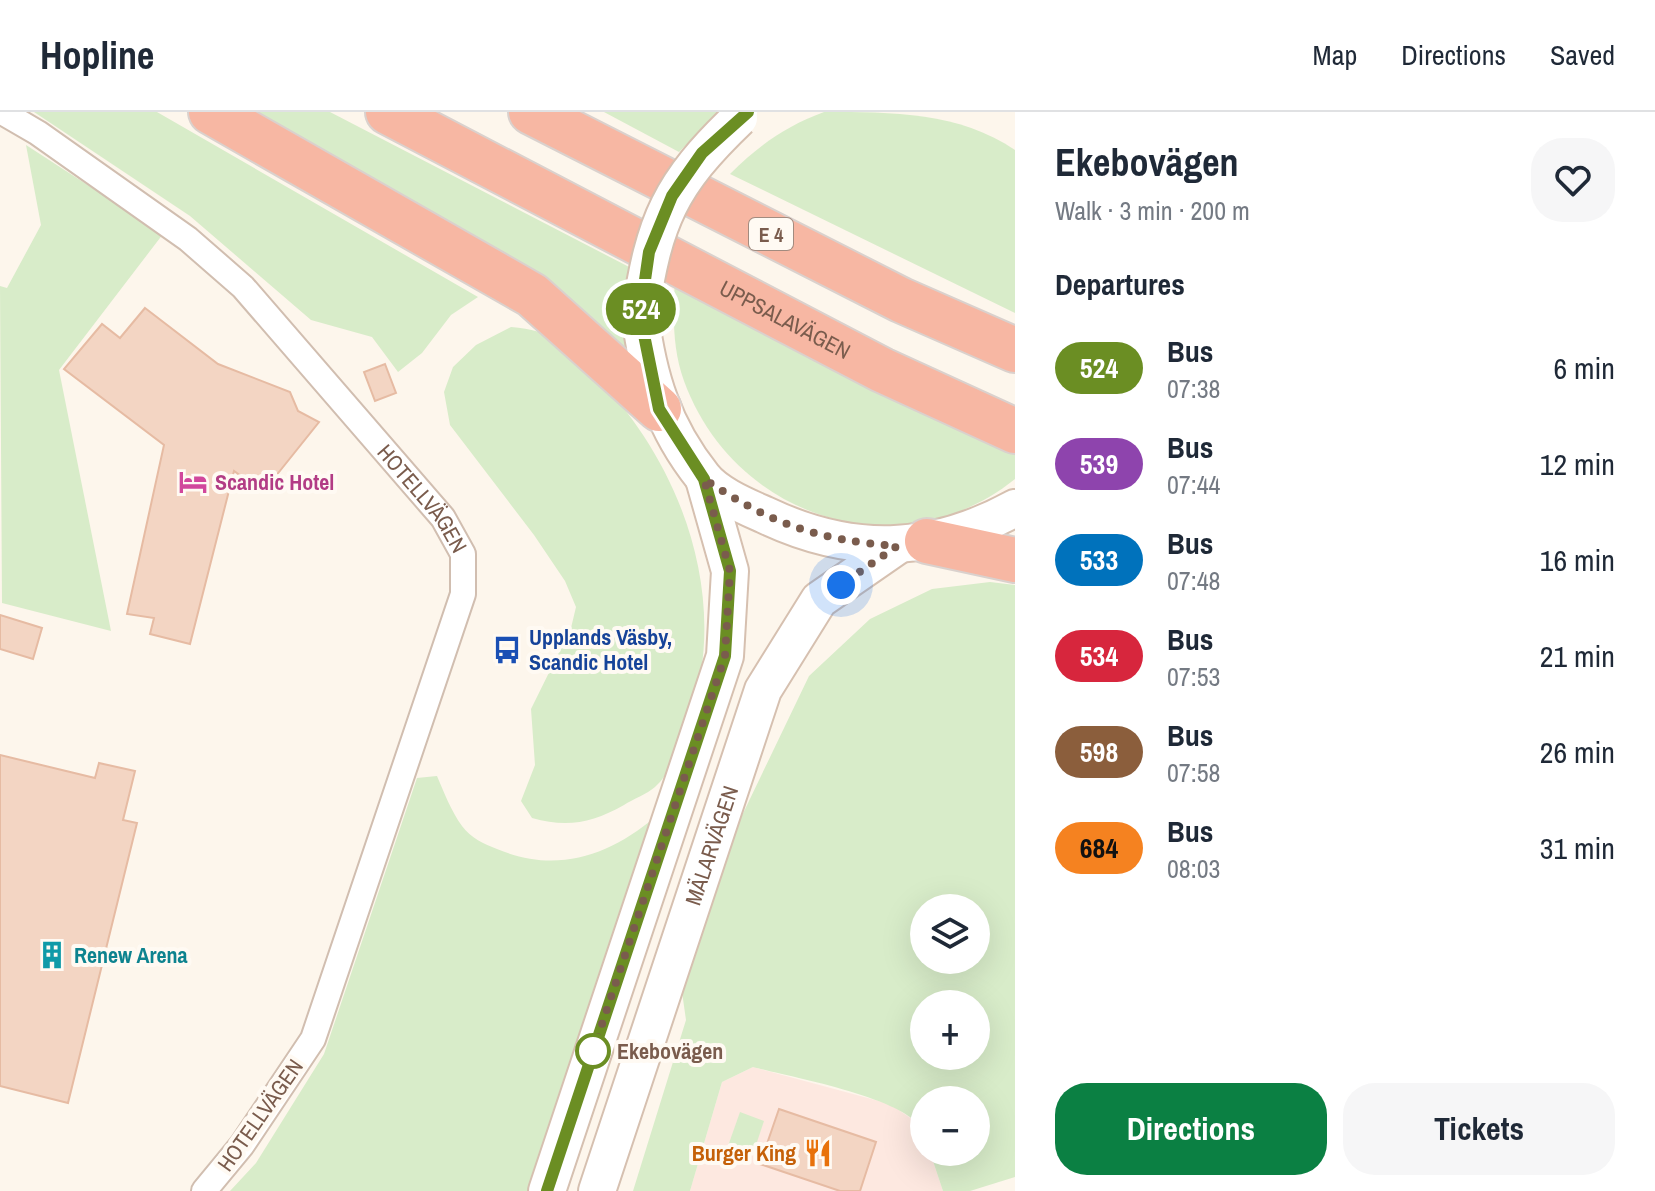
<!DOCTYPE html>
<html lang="en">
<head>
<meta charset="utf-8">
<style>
	body { margin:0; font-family:"Archivo Narrow",sans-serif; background:#f6f6f7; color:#1f2937; height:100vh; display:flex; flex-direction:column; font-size:30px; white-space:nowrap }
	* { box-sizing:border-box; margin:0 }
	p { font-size:26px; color:#747a83 }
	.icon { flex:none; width:44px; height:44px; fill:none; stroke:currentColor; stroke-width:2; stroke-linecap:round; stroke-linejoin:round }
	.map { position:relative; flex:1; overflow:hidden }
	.side { display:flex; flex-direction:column; background:#fff; width:640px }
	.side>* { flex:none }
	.badge { padding:0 16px; border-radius:26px; font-size:28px; line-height:52px }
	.tools { position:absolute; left:910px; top:782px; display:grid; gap:16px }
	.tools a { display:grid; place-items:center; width:80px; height:80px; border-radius:50%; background:#fff; box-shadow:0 8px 32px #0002; font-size:40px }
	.you { position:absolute; width:40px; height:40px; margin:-20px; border:6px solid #fff; border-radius:50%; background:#1a73e8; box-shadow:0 0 0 12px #1a73e833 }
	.map>.badge { position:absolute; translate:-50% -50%; box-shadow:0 0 0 4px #fff }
	h2 { padding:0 40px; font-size:30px; line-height:72px }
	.round { display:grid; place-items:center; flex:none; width:84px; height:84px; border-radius:32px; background:#f6f6f7 }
	.headline { display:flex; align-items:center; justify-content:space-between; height:136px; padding:0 40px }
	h1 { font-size:38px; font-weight:700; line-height:60px }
	.cta { display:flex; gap:16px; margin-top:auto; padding:16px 40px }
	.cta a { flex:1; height:92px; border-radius:32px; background:#0b8043; color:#fff; font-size:32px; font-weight:700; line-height:92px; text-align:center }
	.cta a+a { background:#f6f6f7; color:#1f2937 }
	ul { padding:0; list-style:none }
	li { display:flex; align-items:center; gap:24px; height:96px; padding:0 40px }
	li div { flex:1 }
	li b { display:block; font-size:30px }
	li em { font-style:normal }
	li .badge { min-width:88px; font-weight:700; text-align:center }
	header { display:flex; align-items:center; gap:48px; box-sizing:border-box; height:112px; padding:0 40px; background:#fff; border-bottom:2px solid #e0e1e3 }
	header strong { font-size:38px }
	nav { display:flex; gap:44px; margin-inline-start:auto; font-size:28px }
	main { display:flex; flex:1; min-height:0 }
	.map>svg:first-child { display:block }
</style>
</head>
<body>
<header>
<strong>Hopline</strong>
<nav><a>Map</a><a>Directions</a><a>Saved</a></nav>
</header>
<main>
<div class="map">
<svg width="1015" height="1079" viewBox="0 0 1015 1079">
	<rect width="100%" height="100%" fill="#fdf6ec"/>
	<!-- commercial -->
	<polygon fill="#fde8e0" points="753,955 890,992 922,1014 924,1040 930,1040 943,1079 690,1079 722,970"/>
	<!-- green -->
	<g fill="#d8ecc9" fill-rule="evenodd">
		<polygon points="34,0 157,0 478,185 451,203 422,241 398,260 372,225 311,208 190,104"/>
		<polygon points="243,0 330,0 633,157 629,242 554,177 479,126"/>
		<polygon points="604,0 718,0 679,40"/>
		<path d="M824,0C893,0 959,0 1015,38V201L730,62C759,33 786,14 824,0Z"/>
		<polygon points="26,33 163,122 59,258 111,519 2,491 0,174 7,176 41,113"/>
		<path d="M675,166L1015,331V367C899,460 734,406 684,269C672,236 673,201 675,166Z"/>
		<path d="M511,215C553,218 563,233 592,261C680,347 731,485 690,604C682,627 674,658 655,675C647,682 633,687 624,693C592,711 567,716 532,706L521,689L535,653L531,597L571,516L576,495L565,469L534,423L450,313L444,280L453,255L476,233Z"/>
		<path d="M990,470L1015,473V1065L970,1079H943L930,1040H976V988H924V1021C912,986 788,965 753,955L722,970L690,1079H633L686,908L682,880L736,716L809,564L870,507L932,477ZM924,796H976V848H924ZM924,892H976V944H924Z"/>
		<path d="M437,664C444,680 451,699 462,714C471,726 484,732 497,737C556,762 609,744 655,705C616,831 570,953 530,1079H230L256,1051L324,942L417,666Z"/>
		<polygon points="740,1000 764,1009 753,1042 728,1034"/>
	</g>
	<!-- building -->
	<g fill="#f3d5c3" stroke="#e6bba3" stroke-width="2">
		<polygon points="145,196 218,252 290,280 298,299 319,310 263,380 234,359 190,532 150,522 154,506 127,502 164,333 64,257 102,212 120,226"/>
		<polygon points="385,252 396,281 375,289 364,260"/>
		<polygon points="0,503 42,516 33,547 0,537"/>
		<polygon points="0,643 95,666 99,651 135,659 123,708 137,711 68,991 0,974"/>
		<polygon points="779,997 876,1030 860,1079 840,1079 760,1052"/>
	</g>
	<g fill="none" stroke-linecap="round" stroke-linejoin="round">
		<defs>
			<g id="minor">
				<path id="s1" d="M2,0L38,21L188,127L243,175L443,406L463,442V482L313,927L242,1033L204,1079"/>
			</g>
			<g id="secondary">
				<path d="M640,203C648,265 663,315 703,365C716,382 745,394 765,403C851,444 931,442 1015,396"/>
				<polyline points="547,1079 725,544 730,459 704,367"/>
				<path id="s2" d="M597,1079L763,578L819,488L897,434"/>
			</g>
			<g id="motorway">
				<polyline points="211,0 532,183 659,297"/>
				<path id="s3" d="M388,0L882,258L1015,319"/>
				<polyline points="531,0 901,188 1015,238"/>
				<polyline points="927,429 1015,448"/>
			</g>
		</defs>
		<!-- minor casing -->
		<use href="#minor" stroke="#d1beb0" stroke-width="28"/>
		<!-- secondary casing -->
		<use href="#secondary" stroke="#d6c0b0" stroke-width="40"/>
		<!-- motorway casing -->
		<use href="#motorway" stroke="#dad1cd" stroke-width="48"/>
		<!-- minor -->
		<use href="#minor" stroke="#fff" stroke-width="24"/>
		<!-- secondary -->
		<use href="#secondary" stroke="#fff" stroke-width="36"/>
		<!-- motorway -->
		<use href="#motorway" stroke="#f7b7a3" stroke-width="44"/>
		<defs>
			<path id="secondary-bridge" d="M640,203C654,108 670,72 739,6"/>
		</defs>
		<!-- secondary-bridge casing -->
		<use href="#secondary-bridge" stroke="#d6c0b0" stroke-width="40" stroke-linecap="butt"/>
		<!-- secondary-bridge -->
		<use href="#secondary-bridge" stroke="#fff" stroke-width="36"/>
	</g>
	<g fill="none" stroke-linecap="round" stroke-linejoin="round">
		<defs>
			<polyline id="line" points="547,1079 725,544 730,459 704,367 659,297 640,203 649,140 672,84 702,41 748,0"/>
		</defs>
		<!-- line casing -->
		<use href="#line" stroke="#fff" stroke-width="18"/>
		<!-- line -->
		<use href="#line" stroke="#6b8e23" stroke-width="12"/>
		<!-- walk -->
		<path stroke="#7a5c4d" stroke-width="8" stroke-dasharray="0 14.4" d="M593,939L725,544L730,459L704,367C772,412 816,428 897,434L841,473"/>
	</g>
	<!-- icons -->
	<defs>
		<symbol id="hotel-bare" viewBox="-9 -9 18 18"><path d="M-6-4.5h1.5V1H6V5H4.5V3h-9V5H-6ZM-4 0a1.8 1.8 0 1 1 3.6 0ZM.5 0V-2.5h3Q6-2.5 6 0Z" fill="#d1479c" stroke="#fffaf3" stroke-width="2.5" paint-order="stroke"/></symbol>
		<symbol id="bus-bare" viewBox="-9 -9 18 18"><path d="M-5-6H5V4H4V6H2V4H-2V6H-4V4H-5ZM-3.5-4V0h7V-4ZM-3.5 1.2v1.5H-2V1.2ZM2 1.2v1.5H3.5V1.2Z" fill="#1a4fb4" stroke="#fffaf3" stroke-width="2.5" paint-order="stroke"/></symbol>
		<symbol id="building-bare" viewBox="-9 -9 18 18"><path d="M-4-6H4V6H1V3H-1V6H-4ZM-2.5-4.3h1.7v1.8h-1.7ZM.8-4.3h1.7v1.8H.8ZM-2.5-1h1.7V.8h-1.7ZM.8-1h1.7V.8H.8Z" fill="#0f9aa8" stroke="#fffaf3" stroke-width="2.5" paint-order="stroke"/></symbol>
		<symbol id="restaurant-bare" viewBox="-9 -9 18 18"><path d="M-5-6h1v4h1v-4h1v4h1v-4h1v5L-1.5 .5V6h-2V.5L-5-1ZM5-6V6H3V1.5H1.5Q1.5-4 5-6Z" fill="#e8710a" stroke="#fffaf3" stroke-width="2.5" paint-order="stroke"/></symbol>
	</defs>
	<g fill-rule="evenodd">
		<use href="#hotel-bare" x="173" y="350" width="40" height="40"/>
		<use href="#bus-bare" x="487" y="518" width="40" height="40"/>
		<use href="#building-bare" x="32" y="823" width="40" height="40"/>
		<use href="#restaurant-bare" x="798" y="1021" width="40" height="40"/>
	</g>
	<!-- markers -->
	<circle fill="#fff" stroke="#6b8e23" stroke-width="4" cx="593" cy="939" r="16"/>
	<g text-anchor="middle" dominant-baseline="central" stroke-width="8" stroke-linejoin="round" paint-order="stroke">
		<!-- shield labels -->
		<rect fill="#fffaf3" stroke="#a28b7f" stroke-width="2" x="749" y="106" width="44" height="32" rx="6"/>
		<g font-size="20" font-weight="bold" fill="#7a5c4d">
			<text x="771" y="122">E 4</text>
		</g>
		<!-- street labels -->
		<g font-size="22" fill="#7a5c4d" stroke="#fffaf3">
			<text stroke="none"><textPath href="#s3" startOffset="448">UPPSALAVÄGEN</textPath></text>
			<text stroke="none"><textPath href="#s1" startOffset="576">HOTELLVÄGEN</textPath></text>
			<text stroke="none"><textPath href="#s2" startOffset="364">MÄLARVÄGEN</textPath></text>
			<text transform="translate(260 1003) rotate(-55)">HOTELLVÄGEN</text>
		</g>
		<!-- hotel labels -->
		<g font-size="22" font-weight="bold" fill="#b23c85" stroke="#fffaf3" text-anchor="start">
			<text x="215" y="370">Scandic Hotel</text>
		</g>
		<!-- transit labels -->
		<g font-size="22" font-weight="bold" fill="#164399" stroke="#fffaf3" text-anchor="start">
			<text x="529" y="525">Upplands Väsby,<tspan x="529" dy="25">Scandic Hotel</tspan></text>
		</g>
		<!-- culture labels -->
		<g font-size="22" font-weight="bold" fill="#0d838f" stroke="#fffaf3" text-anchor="start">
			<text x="74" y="843">Renew Arena</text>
		</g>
		<!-- stop labels -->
		<g font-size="22" font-weight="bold" fill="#7a5c4d" stroke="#fffaf3" text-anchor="start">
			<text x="617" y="939">Ekebovägen</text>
		</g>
		<!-- food labels -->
		<g font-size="22" font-weight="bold" fill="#c56008" stroke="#fffaf3" text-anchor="end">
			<text x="796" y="1041">Burger King</text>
		</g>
	</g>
</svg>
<div class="tools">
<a><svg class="icon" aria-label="layers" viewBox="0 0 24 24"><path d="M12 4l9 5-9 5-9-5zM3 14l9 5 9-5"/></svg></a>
<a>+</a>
<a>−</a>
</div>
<div class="you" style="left:841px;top:473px"></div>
<b class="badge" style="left:641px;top:197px;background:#6b8e23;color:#fff">524</b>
</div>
<section class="side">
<div class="headline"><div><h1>Ekebovägen</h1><p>Walk · 3 min · 200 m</p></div><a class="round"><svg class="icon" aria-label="heart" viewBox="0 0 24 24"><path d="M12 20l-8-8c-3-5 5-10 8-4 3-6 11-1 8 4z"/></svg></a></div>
<h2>Departures</h2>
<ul>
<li><span class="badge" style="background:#6b8e23;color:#fff">524</span><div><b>Bus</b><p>07:38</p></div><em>6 min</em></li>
<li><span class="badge" style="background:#8e44ad;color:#fff">539</span><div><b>Bus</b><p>07:44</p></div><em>12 min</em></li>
<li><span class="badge" style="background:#0072bc;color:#fff">533</span><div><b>Bus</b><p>07:48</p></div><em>16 min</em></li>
<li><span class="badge" style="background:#d7263d;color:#fff">534</span><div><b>Bus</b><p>07:53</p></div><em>21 min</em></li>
<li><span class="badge" style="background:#8b5e3c;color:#fff">598</span><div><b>Bus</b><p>07:58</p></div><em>26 min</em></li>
<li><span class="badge" style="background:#f58220;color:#111">684</span><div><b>Bus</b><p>08:03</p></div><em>31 min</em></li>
</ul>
<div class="cta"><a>Directions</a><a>Tickets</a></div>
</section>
</main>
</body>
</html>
